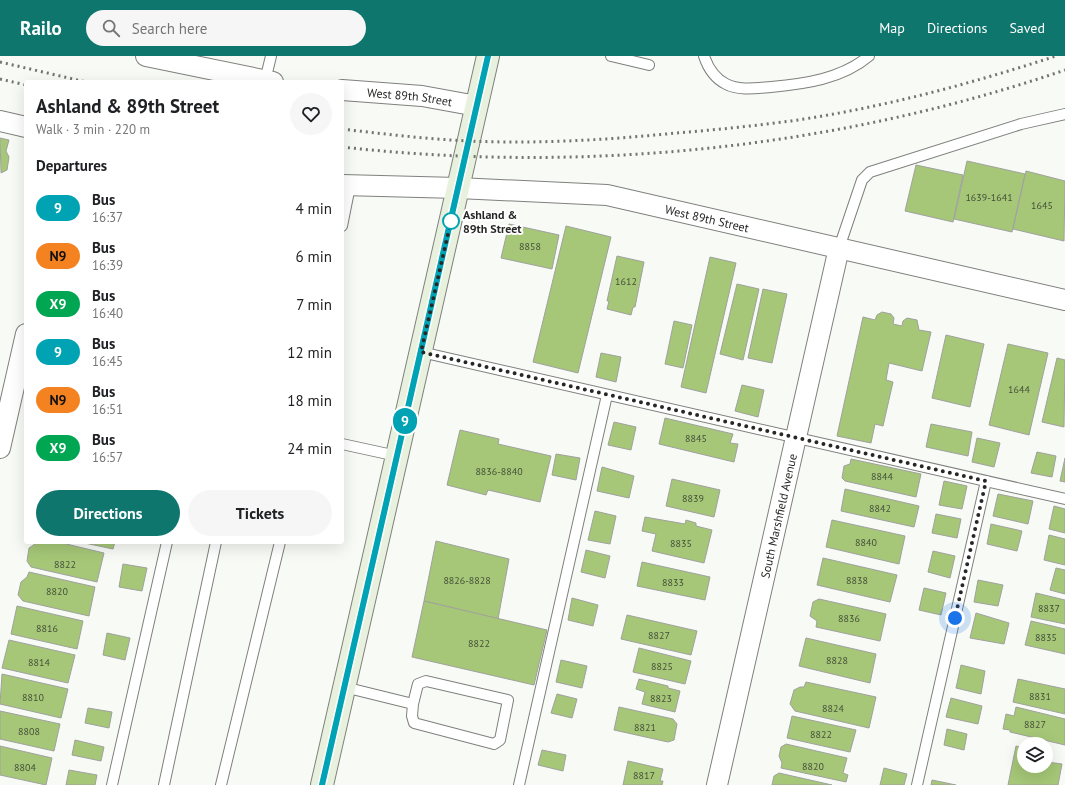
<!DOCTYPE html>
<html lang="en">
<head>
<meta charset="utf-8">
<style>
	body { margin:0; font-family:"PT Sans",sans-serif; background:#f6f6f6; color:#202124; height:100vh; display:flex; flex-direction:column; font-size:15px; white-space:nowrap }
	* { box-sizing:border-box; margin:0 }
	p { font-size:13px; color:#757577 }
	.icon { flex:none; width:22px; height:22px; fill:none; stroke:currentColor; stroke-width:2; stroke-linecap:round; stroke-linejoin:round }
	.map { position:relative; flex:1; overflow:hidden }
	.sheet { position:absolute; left:24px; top:24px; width:320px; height:464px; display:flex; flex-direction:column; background:#fff; border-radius:4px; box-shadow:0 4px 16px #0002 }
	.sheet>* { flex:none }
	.badge { padding:0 8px; border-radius:13px; font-size:14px; line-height:26px }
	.controls { position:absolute; left:1017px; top:681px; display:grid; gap:8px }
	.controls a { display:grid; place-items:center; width:36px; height:36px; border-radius:50%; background:#fff; box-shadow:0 4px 16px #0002; font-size:20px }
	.you { position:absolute; width:20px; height:20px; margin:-10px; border:3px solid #fff; border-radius:50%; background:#1a73e8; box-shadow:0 0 0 6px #1a73e833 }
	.map>.badge { position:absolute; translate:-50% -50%; box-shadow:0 0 0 2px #fff }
	h2 { padding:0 12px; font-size:15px; line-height:36px }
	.round { display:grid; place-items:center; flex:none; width:42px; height:42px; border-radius:21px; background:#f6f6f6 }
	.overview { display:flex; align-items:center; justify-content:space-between; height:68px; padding:0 12px }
	h1 { font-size:19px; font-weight:600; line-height:30px }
	.primary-button { display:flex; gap:8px; margin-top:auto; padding:8px 12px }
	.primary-button a { flex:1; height:46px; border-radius:24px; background:#0f766e; color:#fff; font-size:16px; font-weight:600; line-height:46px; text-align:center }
	.primary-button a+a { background:#f6f6f6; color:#202124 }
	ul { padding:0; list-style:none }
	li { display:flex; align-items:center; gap:12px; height:48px; padding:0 12px }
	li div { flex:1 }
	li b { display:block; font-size:15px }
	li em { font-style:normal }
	li .badge { min-width:44px; font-weight:700; text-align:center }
	header { display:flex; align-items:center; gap:24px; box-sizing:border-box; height:56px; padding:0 20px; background:#0f766e; color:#fff }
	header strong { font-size:19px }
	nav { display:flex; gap:22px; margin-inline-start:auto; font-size:14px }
	.search { width:280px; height:36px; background:#f6f6f6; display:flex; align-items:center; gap:10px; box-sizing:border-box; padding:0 14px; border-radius:22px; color:#757577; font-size:15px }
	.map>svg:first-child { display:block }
</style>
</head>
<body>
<header>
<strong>Railo</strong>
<div class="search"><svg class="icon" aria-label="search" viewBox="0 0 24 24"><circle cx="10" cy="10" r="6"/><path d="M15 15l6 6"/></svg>Search here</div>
<nav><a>Map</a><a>Directions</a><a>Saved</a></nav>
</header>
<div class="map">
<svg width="1065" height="729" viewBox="0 0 1065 729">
	<rect width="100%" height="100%" fill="#f8faf6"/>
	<!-- building -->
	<g fill="#a5c777" stroke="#a0a19e">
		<polygon points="0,82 9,84 6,95 9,101 7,114 1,117"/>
		<polygon points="967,105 1025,118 1012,176 954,163"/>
		<polygon points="916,109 963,119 953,166 905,155"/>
		<polygon points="1026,115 1065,125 1064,185 1013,173"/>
		<polygon points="509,168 559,179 552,213 501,202"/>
		<polygon points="566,170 611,181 578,317 533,306"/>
		<polygon points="617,200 644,206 635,251 633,251 631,259 607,253 609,245 607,245"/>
		<polygon points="710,201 736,207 706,337 681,331"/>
		<polygon points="737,228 759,233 743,304 720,298"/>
		<polygon points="763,233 787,238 772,307 748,302"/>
		<polygon points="882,256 891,258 894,262 893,268 902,270 903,265 907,262 917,264 919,274 931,276 922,315 889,307 886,324 893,326 883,370 875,368 871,387 837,380 863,261 875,264 877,259"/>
		<polygon points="674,265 692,269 683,312 665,308"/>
		<polygon points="946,279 984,288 970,351 932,342"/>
		<polygon points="1008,288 1048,297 1029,379 989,369"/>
		<polygon points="601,297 621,301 616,326 596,321"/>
		<polygon points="1057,302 1065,304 1064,371 1042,366"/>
		<polygon points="742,329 764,334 758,361 735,355"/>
		<polygon points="665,362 733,378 730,387 738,388 734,406 659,388"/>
		<polygon points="614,366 636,371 631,394 608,389"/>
		<polygon points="931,368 972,376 968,400 926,391"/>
		<polygon points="460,374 499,383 498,388 551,400 540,446 488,434 486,439 447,429"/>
		<polygon points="977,382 1000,387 994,411 972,406"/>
		<polygon points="1037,396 1056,400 1052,421 1031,417"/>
		<polygon points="556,398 580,402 576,424 552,419"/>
		<polygon points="1065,402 1065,426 1060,425"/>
		<polygon points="851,403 921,418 916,441 845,425 842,422 844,410 850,408"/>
		<polygon points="602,411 634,420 629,442 597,435"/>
		<polygon points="672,423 720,434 714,461 666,450"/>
		<polygon points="944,425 967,430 962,453 939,449"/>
		<polygon points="845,433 919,450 914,471 841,455"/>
		<polygon points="998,438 1033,445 1028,468 993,460"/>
		<polygon points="1054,450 1065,453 1065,477 1049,473"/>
		<polygon points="595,455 616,460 610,488 588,484"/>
		<polygon points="936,458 961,463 957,482 932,477"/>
		<polygon points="645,461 685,468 686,464 696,467 696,470 712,474 704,507 652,495 656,478 642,475"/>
		<polygon points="832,464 905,480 899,508 826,491"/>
		<polygon points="991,468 1022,475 1017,495 987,488"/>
		<polygon points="1049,479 1065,483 1065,509 1044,504"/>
		<polygon points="436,485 509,503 498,563 424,545"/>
		<polygon points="35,486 58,486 104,497 97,526 31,511 27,505 29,492 35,488"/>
		<polygon points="80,486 115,486 113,493"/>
		<polygon points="586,494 610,500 605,522 581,516"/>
		<polygon points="933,495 955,500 950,522 928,516"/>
		<polygon points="823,502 897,519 890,546 817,529"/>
		<polygon points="642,506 710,521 705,544 637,530"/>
		<polygon points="123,508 147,512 142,535 119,531"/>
		<polygon points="1056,512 1065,514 1065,538 1050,534"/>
		<polygon points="29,516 95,531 89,560 23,545 18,539 21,526 27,521"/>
		<polygon points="978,524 1003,529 998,550 974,546"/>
		<polygon points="924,532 946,537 941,559 919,554"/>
		<polygon points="1036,537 1065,544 1065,568 1031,561"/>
		<polygon points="572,542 598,549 593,570 568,564"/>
		<polygon points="819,543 886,558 880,585 816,571 817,565 810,560 813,546"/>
		<polygon points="424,545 547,574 534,629 412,601"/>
		<polygon points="17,550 83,565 77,593 11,578"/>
		<polygon points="976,557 1009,567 1004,588 970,582"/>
		<polygon points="627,559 697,575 691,599 621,583"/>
		<polygon points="1031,565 1065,573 1065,598 1025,589"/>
		<polygon points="107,577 130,582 125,604 103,599"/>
		<polygon points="806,582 876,598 870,627 799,610"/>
		<polygon points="9,584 75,599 68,627 2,612"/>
		<polygon points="639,592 691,605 685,628 633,616"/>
		<polygon points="561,604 587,610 582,632 556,626"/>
		<polygon points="961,609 985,615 981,638 956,632"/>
		<polygon points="2,618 68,633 61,662 0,648"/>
		<polygon points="639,623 668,630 668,632 680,635 675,656 642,648 645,636 636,633"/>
		<polygon points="1018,623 1065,633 1065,658 1013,646"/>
		<polygon points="806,626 876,641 869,672 795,655 790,648 794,634 800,631 804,631"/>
		<polygon points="557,638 577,643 572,662 551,657"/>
		<polygon points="951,642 982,650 978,668 946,661"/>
		<polygon points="619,651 673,663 677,668 674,684 668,686 614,674"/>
		<polygon points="1016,651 1065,663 1065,689 1010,676 1010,674 1003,673 1006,658 1014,660"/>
		<polygon points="88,652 112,656 109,672 85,667"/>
		<polygon points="0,655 60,668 54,695 0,683"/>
		<polygon points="792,660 856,674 850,696 787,682"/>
		<polygon points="947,673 967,678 964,694 944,689"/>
		<polygon points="75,684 104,691 101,705 72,699"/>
		<polygon points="786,688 847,702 843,717 848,719 846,726 781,712 782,707 779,700 781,691"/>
		<polygon points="0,690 52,702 46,729 0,719"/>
		<polygon points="1016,690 1024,692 1024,710 1046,710 1046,697 1049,698 1047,706 1062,708 1058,729 1008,729"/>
		<polygon points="542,694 566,699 563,715 538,709"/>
		<polygon points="628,705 663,713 660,725 663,725 662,729 623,729"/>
		<polygon points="884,712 907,718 904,729 880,729"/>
		<polygon points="69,714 97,719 95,729 66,729"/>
		<polygon points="779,717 832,729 772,729 774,720"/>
		<polygon points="932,724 956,729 931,729"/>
	</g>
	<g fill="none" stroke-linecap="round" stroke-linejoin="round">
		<defs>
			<g id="lane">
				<polyline points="611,0 649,9"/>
				<path d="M704,0C708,12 714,22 726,28C739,35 757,32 771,31C804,28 842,23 869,0"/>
				<polyline points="265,25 271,0"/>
				<polyline points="342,170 350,130"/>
				<polyline points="839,192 862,124 870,116 1021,68 1065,58"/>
				<polyline points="421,296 1065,443"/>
				<polyline points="342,388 397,400"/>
				<polyline points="344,631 413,648 412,660 414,667 494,688 500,684 508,644 426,625 418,628 413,648"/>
				<polyline points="112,729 167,486"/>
				<polyline points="164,729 216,486"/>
				<polyline points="221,729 280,486"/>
				<polyline points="519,729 607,339"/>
				<polyline points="917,729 986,425"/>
			</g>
			<g id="street">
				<polyline points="146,0 273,26"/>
				<path id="s1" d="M342,34L422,40L477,50"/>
				<polyline points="0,65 26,71"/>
				<path id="s2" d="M342,129L458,132L607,139L1065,244"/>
				<polyline points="0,392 26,278"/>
				<path id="s3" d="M717,729L839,192"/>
			</g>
			<polyline id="secondary" points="322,729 488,0"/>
		</defs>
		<!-- lane casing -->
		<use href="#lane" stroke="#7f817d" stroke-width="12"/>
		<!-- street casing -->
		<use href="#street" stroke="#7f817d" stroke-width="22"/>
		<!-- secondary casing -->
		<use href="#secondary" stroke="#7f817d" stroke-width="24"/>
		<!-- lane -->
		<use href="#lane" stroke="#fff" stroke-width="10"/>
		<!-- street -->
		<use href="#street" stroke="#fff" stroke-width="20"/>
		<!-- secondary -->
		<use href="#secondary" stroke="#e8f1dd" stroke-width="22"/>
		<!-- rail -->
		<g stroke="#737472" stroke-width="3" stroke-dasharray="2 4" stroke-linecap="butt">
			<polyline points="0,6 86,26"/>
			<polyline points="0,23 26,29"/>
			<path d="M342,73C384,78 426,83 469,85C538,88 607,84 676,77C714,74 753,70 791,65C881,52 970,28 1056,0"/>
			<path d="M342,91C584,118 834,93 1065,14"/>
		</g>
	</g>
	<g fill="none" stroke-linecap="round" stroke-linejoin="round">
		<defs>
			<polyline id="line" points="322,729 488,0"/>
		</defs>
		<!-- line casing -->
		<use href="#line" stroke="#fff" stroke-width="9"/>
		<!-- line -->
		<use href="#line" stroke="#00a3b4" stroke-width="6"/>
		<!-- walk -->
		<polyline stroke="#272826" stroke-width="4" stroke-dasharray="0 7.2" points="451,165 421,296 986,425 955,562"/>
	</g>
	<!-- markers -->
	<circle fill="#fff" stroke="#00a3b4" stroke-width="2" cx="451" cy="165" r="8"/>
	<g text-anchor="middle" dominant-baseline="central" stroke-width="4" stroke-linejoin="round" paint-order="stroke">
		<!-- number labels -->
		<g font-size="10" fill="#46503a">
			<text x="989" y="141">1639-1641</text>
			<text x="1042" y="149">1645</text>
			<text x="530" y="190">8858</text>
			<text x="626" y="225">1612</text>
			<text x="1019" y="333">1644</text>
			<text x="696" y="382">8845</text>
			<text x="499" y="415">8836-8840</text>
			<text x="882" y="420">8844</text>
			<text x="693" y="442">8839</text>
			<text x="880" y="452">8842</text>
			<text x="866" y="486">8840</text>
			<text x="681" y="487">8835</text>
			<text x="65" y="508">8822</text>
			<text x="467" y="524">8826-8828</text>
			<text x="857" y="524">8838</text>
			<text x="673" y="526">8833</text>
			<text x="57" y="535">8820</text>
			<text x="1049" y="552">8837</text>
			<text x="849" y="562">8836</text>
			<text x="47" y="572">8816</text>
			<text x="659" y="579">8827</text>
			<text x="1046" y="581">8835</text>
			<text x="479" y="587">8822</text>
			<text x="837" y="604">8828</text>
			<text x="39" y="606">8814</text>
			<text x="662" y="610">8825</text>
			<text x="1040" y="640">8831</text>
			<text x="33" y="641">8810</text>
			<text x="661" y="642">8823</text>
			<text x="833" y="652">8824</text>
			<text x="1035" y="668">8827</text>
			<text x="645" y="671">8821</text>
			<text x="29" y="675">8808</text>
			<text x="821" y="678">8822</text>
			<text x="813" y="710">8820</text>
			<text x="25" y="711">8804</text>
			<text x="644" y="719">8817</text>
		</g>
		<!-- street labels -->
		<g font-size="12" fill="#272826" stroke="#fff">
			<text stroke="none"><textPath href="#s1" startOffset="68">West 89th Street</textPath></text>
			<text stroke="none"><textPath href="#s2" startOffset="368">West 89th Street</textPath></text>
			<text stroke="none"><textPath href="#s3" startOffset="276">South Marshfield Avenue</textPath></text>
		</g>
		<!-- stop labels -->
		<g font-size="12" font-weight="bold" fill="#272826" stroke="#fff" text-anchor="start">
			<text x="463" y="158">Ashland &amp;<tspan x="463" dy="14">89th Street</tspan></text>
		</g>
	</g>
</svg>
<div class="controls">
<a><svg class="icon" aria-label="layers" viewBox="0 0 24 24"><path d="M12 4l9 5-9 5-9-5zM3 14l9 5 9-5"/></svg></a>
</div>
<div class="you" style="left:955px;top:562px"></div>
<b class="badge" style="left:405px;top:365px;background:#00a3b4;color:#fff">9</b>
<section class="sheet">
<div class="overview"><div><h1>Ashland &amp; 89th Street</h1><p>Walk · 3 min · 220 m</p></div><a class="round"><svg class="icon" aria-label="heart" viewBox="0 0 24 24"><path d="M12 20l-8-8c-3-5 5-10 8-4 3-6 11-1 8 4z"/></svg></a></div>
<h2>Departures</h2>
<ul>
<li><span class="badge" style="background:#00a3b4;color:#fff">9</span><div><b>Bus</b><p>16:37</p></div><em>4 min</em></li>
<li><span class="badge" style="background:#f58220;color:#111">N9</span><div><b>Bus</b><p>16:39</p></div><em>6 min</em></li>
<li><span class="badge" style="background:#00a651;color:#fff">X9</span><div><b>Bus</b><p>16:40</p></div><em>7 min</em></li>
<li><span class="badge" style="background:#00a3b4;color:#fff">9</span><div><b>Bus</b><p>16:45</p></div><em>12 min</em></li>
<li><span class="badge" style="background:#f58220;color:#111">N9</span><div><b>Bus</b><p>16:51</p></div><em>18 min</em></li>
<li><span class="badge" style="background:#00a651;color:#fff">X9</span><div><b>Bus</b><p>16:57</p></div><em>24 min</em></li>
</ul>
<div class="primary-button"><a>Directions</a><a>Tickets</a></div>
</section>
</div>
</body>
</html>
